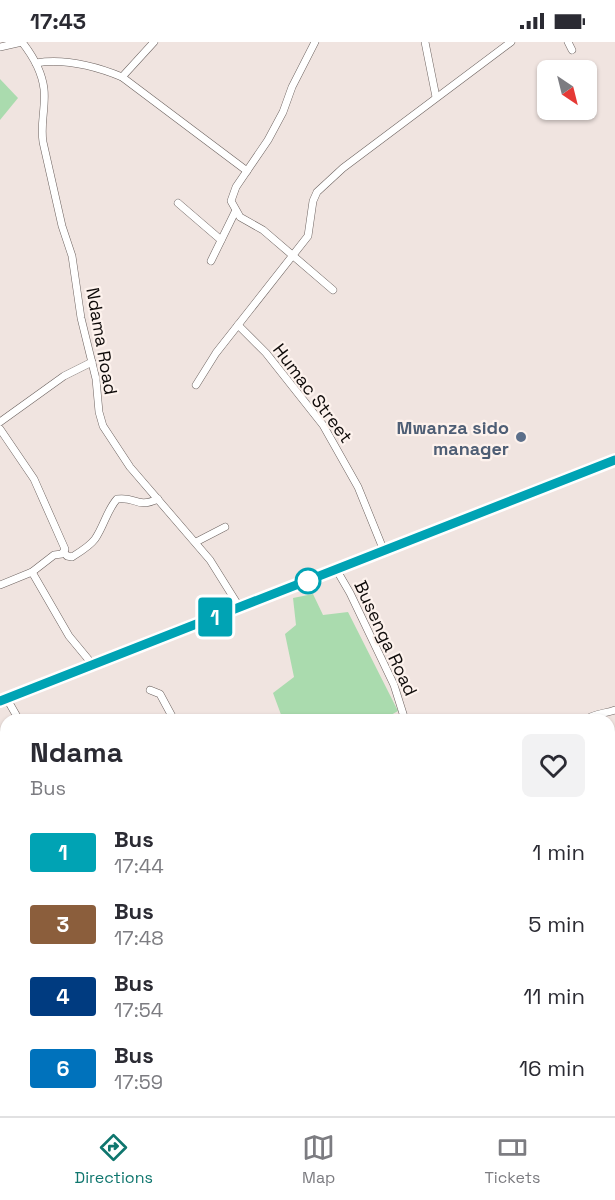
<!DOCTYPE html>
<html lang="en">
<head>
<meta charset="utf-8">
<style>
	body { margin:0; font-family:"Space Grotesk",sans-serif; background:#f2f2f3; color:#2b2b33; height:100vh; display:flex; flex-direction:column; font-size:22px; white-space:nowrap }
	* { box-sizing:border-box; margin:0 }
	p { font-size:20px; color:#7c7c81 }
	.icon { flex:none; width:33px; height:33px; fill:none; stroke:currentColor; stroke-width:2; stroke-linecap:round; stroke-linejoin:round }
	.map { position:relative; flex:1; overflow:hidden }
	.details { position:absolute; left:0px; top:672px; width:615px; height:402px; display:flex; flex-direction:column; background:#fff; border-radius:18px 18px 0 0; box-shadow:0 2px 4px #0004 }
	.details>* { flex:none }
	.badge { padding:0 12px; border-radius:4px; font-size:21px; line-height:39px }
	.needle { width:39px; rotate:145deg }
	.buttons { position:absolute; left:537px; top:18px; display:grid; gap:12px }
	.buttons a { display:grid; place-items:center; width:60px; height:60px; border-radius:9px; background:#fff; box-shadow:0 2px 4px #0004; font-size:30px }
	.map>.badge { position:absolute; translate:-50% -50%; box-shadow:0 0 0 3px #fff }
	.round { display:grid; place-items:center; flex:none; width:63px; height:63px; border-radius:9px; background:#f2f2f3 }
	.headline { display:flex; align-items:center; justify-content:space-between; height:102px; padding:0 30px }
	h1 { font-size:28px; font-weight:800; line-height:45px }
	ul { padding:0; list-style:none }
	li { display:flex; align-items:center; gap:18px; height:72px; padding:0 30px }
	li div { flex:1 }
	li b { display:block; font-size:22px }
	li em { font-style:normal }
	li .badge { min-width:66px; font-weight:700; text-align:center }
	.status { display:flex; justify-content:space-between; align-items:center; height:42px; padding:0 30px; background:#fff; direction:ltr }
	.status svg { height:16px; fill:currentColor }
	.menu { display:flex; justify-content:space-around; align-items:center; height:84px; border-top:2px solid #e1e1e2; background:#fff; font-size:16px; color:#7c7c81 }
	.menu a { display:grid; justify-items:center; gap:3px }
	.menu .current { color:#0f766e }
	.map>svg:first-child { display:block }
</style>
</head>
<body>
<div class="status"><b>17:43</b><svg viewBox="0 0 49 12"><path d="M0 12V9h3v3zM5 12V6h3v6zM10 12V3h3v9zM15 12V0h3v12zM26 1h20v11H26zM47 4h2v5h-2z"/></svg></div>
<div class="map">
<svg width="615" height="1074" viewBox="0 0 615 1074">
	<rect width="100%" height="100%" fill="#f0e4e0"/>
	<!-- green -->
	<g fill="#aadbae">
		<polygon points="0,37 18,56 0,78"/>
		<polygon points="313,552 323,573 348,570 398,669 382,678 283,678 273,651 294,635 285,592 296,583 293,556"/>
	</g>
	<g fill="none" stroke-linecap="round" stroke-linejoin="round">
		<defs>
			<g id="minor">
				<path d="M22,0C33,14 42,30 44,47C46,65 40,82 43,100L62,184L72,214L81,276L96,337L99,370L103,384L130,425L210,518L240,566"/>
				<polyline points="315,0 292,45 283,70 268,98 236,145 231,159 240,175 263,188 333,248"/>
				<polyline points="425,0 436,55"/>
				<polyline points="568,0 572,8"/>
				<polyline points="0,5 22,0"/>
				<path d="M36,21C66,16 95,24 122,35L247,129"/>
				<polyline points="122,35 154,0"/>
				<polyline points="178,161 221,198"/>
				<polyline points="211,219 235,170"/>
				<polyline points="238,283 266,311 323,383 358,445 384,509"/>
				<polyline points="196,343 216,311 308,194 313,159 317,150 343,126 511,0"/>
				<polyline points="0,380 64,334 92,320"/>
				<polyline points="0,387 34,437 65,507 62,512 54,513 32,530 0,543"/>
				<polyline points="196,500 225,485"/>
				<path d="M64,510L67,514L72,515C80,510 90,504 95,497C104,484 107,468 117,457C136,454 136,467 158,457"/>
				<polyline points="336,527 350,551 394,643 405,678"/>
				<polyline points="32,530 69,594 93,623"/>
				<polyline points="150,648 160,652 174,678"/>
				<polyline points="7,657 19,678"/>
				<path d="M585,678C595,671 604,672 615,668"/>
				<polyline points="0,934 6,932"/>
				<polyline points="609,989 615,982"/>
				<polyline points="609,1043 615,1045"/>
				<polyline points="0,1061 6,1060"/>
				<polyline points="93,1068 99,1074"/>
				<polyline points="401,1068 403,1074"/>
				<polyline points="320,1074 324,1071 339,1073 347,1068"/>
				<polyline points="560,1074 560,1068"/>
			</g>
			<polyline id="highway" points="0,659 615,418"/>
		</defs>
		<!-- minor casing -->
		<use href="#minor" stroke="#6c625f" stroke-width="8"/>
		<!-- highway casing -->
		<use href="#highway" stroke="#a97882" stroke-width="12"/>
		<!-- minor -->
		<use href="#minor" stroke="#fff" stroke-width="7"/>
		<!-- highway -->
		<use href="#highway" stroke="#fcb2c2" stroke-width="10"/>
	</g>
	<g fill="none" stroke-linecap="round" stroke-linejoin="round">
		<defs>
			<polyline id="line" points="0,659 615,418"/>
		</defs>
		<!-- line casing -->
		<use href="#line" stroke="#fff" stroke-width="14"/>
		<!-- line -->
		<use href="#line" stroke="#00a3b4" stroke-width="9"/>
	</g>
	<!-- markers -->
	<circle fill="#5c6f8a" stroke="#fdf2ed" stroke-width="2" cx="521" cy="395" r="6"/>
	<circle fill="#fff" stroke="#00a3b4" stroke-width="3" cx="308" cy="539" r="12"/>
	<g text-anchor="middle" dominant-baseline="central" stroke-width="4.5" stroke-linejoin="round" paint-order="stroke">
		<!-- street labels -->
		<g font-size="18" fill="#0f0b0a" stroke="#fdf2ed">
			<text transform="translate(102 299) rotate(80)">Ndama Road</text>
			<text transform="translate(313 351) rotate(53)">Humac Street</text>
			<text transform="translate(386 596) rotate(65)">Busenga Road</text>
		</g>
		<!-- service labels -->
		<g font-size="18" font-weight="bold" fill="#4e5e75" stroke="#fdf2ed" text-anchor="end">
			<text x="509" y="385">Mwanza sido<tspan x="509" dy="21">manager</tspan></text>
		</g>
	</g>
</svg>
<div class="buttons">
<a><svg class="needle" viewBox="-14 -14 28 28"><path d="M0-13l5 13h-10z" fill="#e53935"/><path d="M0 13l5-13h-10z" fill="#7c7c81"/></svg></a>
</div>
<b class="badge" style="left:215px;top:575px;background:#00a3b4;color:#fff">1</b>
<section class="details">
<div class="headline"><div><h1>Ndama</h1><p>Bus</p></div><a class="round"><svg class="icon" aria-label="heart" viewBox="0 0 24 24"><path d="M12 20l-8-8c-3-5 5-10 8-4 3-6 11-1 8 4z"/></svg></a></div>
<ul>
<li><span class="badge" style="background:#00a3b4;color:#fff">1</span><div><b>Bus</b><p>17:44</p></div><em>1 min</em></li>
<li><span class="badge" style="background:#8b5e3c;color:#fff">3</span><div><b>Bus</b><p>17:48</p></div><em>5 min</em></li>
<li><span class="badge" style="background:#003b80;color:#fff">4</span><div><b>Bus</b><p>17:54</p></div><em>11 min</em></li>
<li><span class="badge" style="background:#0072bc;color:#fff">6</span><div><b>Bus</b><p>17:59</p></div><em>16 min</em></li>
</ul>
</section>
</div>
<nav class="menu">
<a class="current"><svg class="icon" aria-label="directions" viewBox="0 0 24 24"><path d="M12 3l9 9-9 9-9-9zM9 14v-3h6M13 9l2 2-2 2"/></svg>Directions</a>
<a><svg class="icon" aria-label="map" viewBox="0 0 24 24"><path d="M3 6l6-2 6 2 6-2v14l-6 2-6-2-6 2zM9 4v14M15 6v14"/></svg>Map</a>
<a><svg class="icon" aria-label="tickets" viewBox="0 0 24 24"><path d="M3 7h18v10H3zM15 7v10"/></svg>Tickets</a>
</nav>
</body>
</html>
